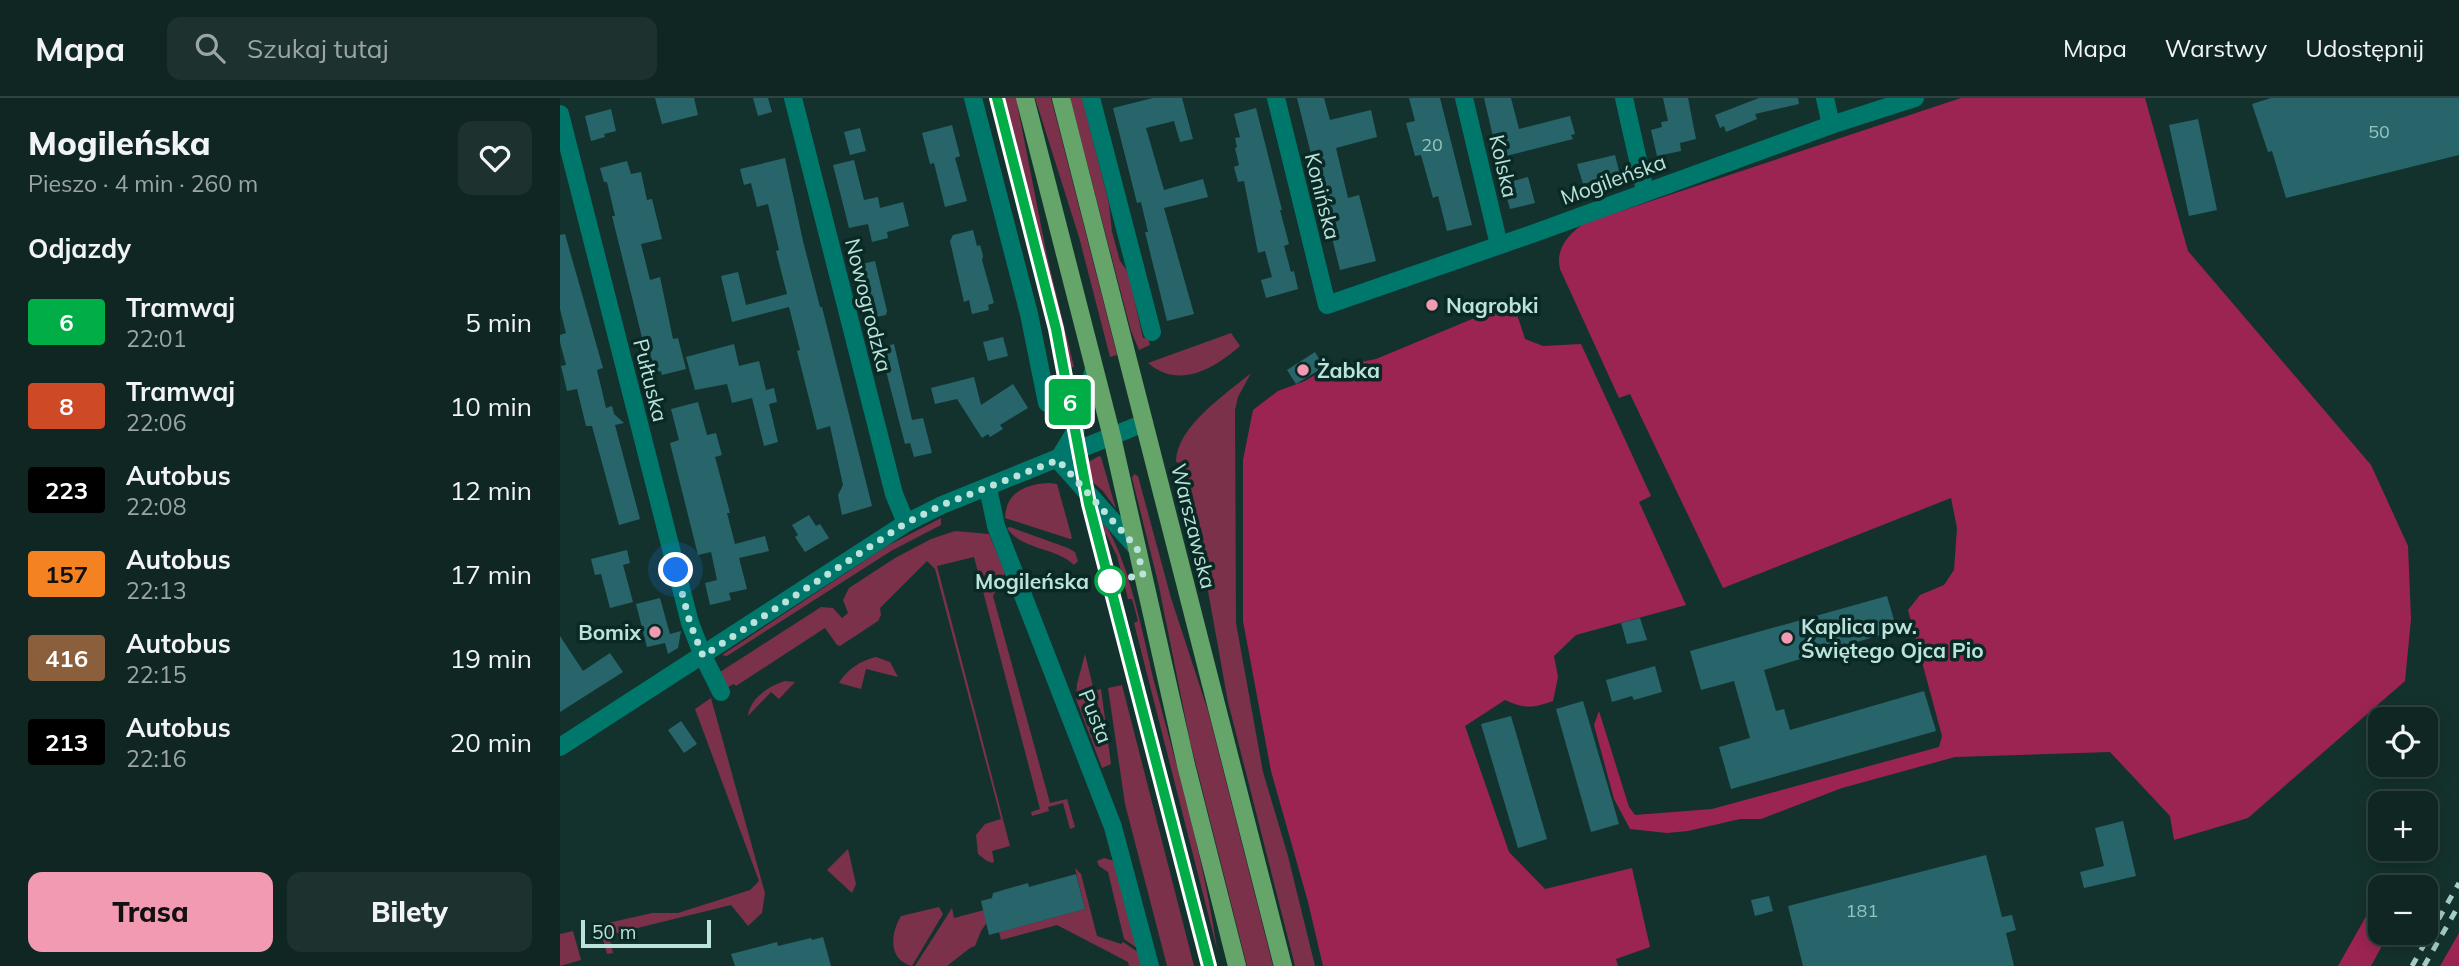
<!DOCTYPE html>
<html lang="pl">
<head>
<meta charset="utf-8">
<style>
	body { margin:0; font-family:Mulish,sans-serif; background:#1d322f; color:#f1f3f6; height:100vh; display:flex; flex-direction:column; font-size:26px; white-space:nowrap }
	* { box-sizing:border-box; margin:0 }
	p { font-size:23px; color:#9ba5a5 }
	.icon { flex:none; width:38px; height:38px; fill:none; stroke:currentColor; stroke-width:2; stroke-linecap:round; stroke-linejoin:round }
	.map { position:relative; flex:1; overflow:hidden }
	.drawer { display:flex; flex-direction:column; background:#0f2622; width:560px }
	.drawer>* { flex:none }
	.badge { padding:0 14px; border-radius:5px; font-size:24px; line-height:46px }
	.tools { position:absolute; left:1808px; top:609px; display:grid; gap:14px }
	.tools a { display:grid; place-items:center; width:70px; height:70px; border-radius:14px; background:#0f2622; box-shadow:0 4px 18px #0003,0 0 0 2px #2f4340; font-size:35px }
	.scale { position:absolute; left:21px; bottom:18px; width:130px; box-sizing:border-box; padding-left:7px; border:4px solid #b9e3db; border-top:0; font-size:19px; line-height:24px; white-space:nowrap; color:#b9e3db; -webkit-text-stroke:5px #0a2824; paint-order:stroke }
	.you { position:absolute; width:35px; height:35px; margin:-18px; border:5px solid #fff; border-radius:50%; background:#1a73e8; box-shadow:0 0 0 10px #1a73e833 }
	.map>.badge { position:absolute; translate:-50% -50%; box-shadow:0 0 0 4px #fff }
	h2 { padding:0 28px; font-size:26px; line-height:63px }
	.round { display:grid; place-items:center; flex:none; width:74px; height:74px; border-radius:14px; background:#1d322f }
	.head { display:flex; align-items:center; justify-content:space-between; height:119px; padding:0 28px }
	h1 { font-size:33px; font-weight:800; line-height:52px }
	.button { display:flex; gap:14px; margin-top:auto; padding:14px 28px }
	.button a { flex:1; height:80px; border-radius:14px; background:#f19ab1; color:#111; font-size:28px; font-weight:800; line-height:80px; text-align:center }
	.button a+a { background:#1d322f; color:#f1f3f6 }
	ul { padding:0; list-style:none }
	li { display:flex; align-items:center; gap:21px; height:84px; padding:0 28px }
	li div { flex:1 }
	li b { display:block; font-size:26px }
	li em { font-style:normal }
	li .badge { min-width:77px; font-weight:700; text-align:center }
	header { display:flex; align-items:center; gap:42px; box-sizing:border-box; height:98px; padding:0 35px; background:#0f2622; border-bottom:2px solid #2f4340 }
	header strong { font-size:33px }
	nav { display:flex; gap:38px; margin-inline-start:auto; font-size:24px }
	.search { width:490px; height:63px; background:#1d322f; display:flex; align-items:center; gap:18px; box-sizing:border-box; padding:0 24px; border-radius:14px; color:#9ba5a5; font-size:26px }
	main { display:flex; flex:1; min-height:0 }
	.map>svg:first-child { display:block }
</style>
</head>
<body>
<header>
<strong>Mapa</strong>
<div class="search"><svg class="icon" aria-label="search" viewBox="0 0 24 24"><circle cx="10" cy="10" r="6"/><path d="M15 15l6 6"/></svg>Szukaj tutaj</div>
<nav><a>Mapa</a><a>Warstwy</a><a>Udostępnij</a></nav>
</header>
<main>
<section class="drawer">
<div class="head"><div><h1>Mogileńska</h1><p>Pieszo · 4 min · 260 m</p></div><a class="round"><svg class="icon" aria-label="heart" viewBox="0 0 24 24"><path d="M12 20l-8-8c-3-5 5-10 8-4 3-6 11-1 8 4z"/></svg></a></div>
<h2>Odjazdy</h2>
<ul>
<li><span class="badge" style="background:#00ad46;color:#fff">6</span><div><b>Tramwaj</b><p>22:01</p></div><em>5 min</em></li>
<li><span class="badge" style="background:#ce4a27;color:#fff">8</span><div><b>Tramwaj</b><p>22:06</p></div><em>10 min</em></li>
<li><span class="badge" style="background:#000;color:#fff">223</span><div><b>Autobus</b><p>22:08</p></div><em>12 min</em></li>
<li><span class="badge" style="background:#f58220;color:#111">157</span><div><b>Autobus</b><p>22:13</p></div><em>17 min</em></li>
<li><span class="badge" style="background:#8b5e3c;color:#fff">416</span><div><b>Autobus</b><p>22:15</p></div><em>19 min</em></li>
<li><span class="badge" style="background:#000;color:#fff">213</span><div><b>Autobus</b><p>22:16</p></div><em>20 min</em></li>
</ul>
<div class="button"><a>Trasa</a><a>Bilety</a></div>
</section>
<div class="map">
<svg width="1899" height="868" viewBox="0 0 1899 868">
	<rect width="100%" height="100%" fill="#14322d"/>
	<!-- green -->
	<g fill="#7a3149">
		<polygon points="441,0 456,0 487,158 514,269 507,270 488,183"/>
		<polygon points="475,0 491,0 557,257 550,259 519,139"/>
		<polygon points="510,0 522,0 549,106 552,134 560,163 568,174 583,240 588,240 590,247 579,252 571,233"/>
		<path d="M671,235L680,248C655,270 619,292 588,265Z"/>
		<path d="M691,275L678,299L675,312L676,525L703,674L728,758L755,868H735L668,604L648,493L623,397L618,364H616C616,329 666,296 691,275Z"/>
		<polygon points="539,358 541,359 556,411 543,393 528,380 525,366"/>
		<polygon points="574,376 578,378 611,500 648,613 713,868 687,868 630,643 598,484 572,380"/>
		<path d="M490,385L497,386L512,440L510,441L445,420C446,393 467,386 490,385Z"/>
		<path d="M537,417C567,447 584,543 595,587C618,674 644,761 657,851L574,525L578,523L572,501H568L557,458L546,436L540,437Z"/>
		<polygon points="381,420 381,427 331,453 167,558 162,557 327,448"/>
		<path d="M450,429L508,450L515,454L518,463L514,467C496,449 461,452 447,430Z"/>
		<polygon points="395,433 429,436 445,475 433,498 490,705 507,701 515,729 510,731 503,705 488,709 489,713 472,718 471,714 480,711 414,459 377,468 450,748 432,753 434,763 433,765 427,763 418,756 416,737 425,726 441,721 375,471 367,463 320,510 321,517 318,523 280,548 277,547 265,530 176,588 174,586 168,589 160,574 261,509 273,510 282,520 288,515 283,502 289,490 335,460 371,441"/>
		<polygon points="525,556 534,593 541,591 551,666 542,670 516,601 517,586"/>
		<path d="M316,559L330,564L338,579L306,571L301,591L279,585C286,572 302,562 316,559Z"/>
		<polygon points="582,581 649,844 648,853 579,582"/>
		<path d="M225,583L235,584L219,601L211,594L188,618C190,600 209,588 225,583Z"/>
		<polygon points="562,587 634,868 607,868 565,706 548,590"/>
		<polygon points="151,600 205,795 202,815 188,828 171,807 49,837 53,855 47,856 39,827 92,815 118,815 190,792 199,783 135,611"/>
		<polygon points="288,751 296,786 292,795 267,772"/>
		<polygon points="544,760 554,763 577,850 564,841 548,774 539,768 537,763"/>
		<polygon points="515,770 521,776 537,838 561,846 563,844 578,854 582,868 569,868 568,864 497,827 441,842 439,834 525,811"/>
		<path d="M379,809L383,816L352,868C328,862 330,836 341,818Z"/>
		<polygon points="392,810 394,820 428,811 430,820 421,833 415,848 410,850 387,868 355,868"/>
		<polygon points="13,833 21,862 0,868 0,836"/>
	</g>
	<!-- forest -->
	<g fill="#9c2452">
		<path d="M1401,0H1585L1628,153L1811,367L1848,448L1851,521L1845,583L1688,720L1614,742L1610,718L1550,654L1395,659L1282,690L1201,721H1180L1128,733L1107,735L1070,731L1054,701L1034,627L1039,613L1069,709L1075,717L1152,711L1379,649L1382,638L1348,512L1360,497L1384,487L1394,472L1397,430L1391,400L1163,490L1070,296L1059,300L1000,171C995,151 1009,135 1025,125Z"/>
		<path d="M953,204L965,241L983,248L1021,246L1091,398L1079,404L1126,507L1016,537L994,558L998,579L993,603C974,610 964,611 945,602L905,628L949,754L985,791L1072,770L1090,849L1056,861L1058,868H763L748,804L711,673L683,523V362L693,312L718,293L745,283L765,271L816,261Z"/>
		<polygon points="1809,813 1820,820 1820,835 1829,835 1811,868 1778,868"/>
		<polygon points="1899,835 1899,868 1880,868"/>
	</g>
	<!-- building -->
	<g fill="#27656a">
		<polygon points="95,0 134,0 138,17 102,26"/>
		<polygon points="193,0 208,0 212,14 198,18"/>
		<polygon points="593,0 622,0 633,41 620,44 614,23 586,30 604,92 643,81 648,99 604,110 634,216 607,223 585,134 588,134 581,104 577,105 553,10"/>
		<polygon points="737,0 764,0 770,22 811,12 817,39 776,50 788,100 799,97 816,163 780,172"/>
		<polygon points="849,0 880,0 912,127 887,133 878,98 873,100 861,57 855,58 846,25 855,23"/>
		<polygon points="924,0 951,0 959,31 1010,18 1015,36 1011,37 1013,41 938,60"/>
		<polygon points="1103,0 1128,0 1136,41 1120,45 1121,53 1097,58 1091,32 1102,29 1101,24 1108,23"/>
		<polygon points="1199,0 1238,0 1239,6 1195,16 1197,21 1166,34 1164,28 1160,30 1155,17"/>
		<polygon points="1711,0 1899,0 1899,57 1726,100 1712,53 1708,54 1692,6"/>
		<polygon points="696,10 722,112 720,112 729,146 724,148 731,174 734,173 738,191 706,200 701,182 712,179 705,153 698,155 684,83 678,84 674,69 679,67 675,50 677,49 675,40 680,39 674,16"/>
		<polygon points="51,11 56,33 44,36 45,39 31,43 25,18"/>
		<polygon points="1638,21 1657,112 1629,118 1609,27"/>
		<polygon points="392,27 400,58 395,60 407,103 385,109 374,65 370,66 362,35"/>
		<polygon points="300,30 306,53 290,57 284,34"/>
		<polygon points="1055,57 1060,77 1023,86 1017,66"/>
		<polygon points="225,60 243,143 260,209 262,209 312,408 282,417 278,397 283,387 270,328 257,332 237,253 240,252 229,209 172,224 161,178 178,174 186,207 227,196 216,153 219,152 208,106 197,109 191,85 184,87 180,71"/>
		<polygon points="294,62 304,102 318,99 320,110 343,104 349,128 327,134 328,140 312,144 308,126 289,130 273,67"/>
		<polygon points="67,63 71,76 81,74 87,102 92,101 102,141 81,146 90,182 100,179 113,241 118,240 126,271 102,277 101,273 91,276 52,118 55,118 47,84 44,84 40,70"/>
		<polygon points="968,79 975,105 950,111 943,86"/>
		<polygon points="413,132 417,148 420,147 423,158 422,162 434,205 428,207 429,212 412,216 409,202 404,204 390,143 393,137"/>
		<polygon points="5,136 43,270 37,272 46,310 52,308 54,316 64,325 55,327 80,421 59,427 32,328 26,328 17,291 7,293 1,268 6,267 0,244 0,237 6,235 0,211 0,137"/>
		<polygon points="315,163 327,213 326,217 311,220 298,167"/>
		<polygon points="443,239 448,258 428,263 423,244"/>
		<polygon points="174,246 179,268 199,263 206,292 214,290 217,304 209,306 218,344 204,348 192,300 172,305 167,286 135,292 126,259"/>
		<polygon points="334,246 352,322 363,320 372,355 354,359 350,345 345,346 320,250"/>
		<polygon points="755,254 764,269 736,286 727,272"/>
		<polygon points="414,279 421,307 453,286 468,310 440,327 443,331 430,339 428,336 422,340 397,301 375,306 371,290"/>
		<polygon points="138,304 147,337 156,335 162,357 155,359 170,415 167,415 175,446 205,438 209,453 179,460 187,491 169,495 171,502 150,507 145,485 157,482 151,454 138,457 110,345 119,342 111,311"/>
		<polygon points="249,417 256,428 260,426 269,440 245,454 235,439 238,437 232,427"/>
		<polygon points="67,452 70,465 63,467 73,504 50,510 41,476 35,477 31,461"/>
		<polygon points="1327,498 1337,532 1204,572 1216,613 1224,611 1230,632 1364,593 1376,633 1171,691 1159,649 1190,640 1174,583 1141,592 1130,553"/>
		<polygon points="100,500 110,536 121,533 118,550 108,556 105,545 87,549 76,506"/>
		<polygon points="1080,520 1087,542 1067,546 1061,525"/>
		<polygon points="0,538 23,573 50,555 63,574 0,614"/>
		<polygon points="1095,568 1102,594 1074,602 1072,598 1052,604 1046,582"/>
		<polygon points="1023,603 1059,726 1031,734 996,611"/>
		<polygon points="951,618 987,741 958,750 921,626"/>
		<polygon points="121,623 137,646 124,655 108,632"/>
		<polygon points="1563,723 1576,778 1524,790 1520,774 1544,768 1535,730"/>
		<polygon points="1426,757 1442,819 1452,817 1456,832 1446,835 1454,868 1243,868 1228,808"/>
		<polygon points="516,776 525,811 429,837 421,803 432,800 433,795 468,785 469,789"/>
		<polygon points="1209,798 1213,813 1195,818 1191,802"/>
		<polygon points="263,839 271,868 175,868 171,856 217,844 218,848 251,840 252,842"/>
	</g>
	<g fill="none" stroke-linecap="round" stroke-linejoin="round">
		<!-- minor -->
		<g stroke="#00776b" stroke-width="18">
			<polyline points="233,0 334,396 346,425"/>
			<polyline points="413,0 469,216 487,305"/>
			<polyline points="531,0 592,234"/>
			<polyline points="716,0 767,207 972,136 1271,27 1355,0"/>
			<polyline points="904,0 939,147"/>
			<polyline points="1064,0 1085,93"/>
			<polyline points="1265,0 1271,27"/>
			<polyline points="0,16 130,525 143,558 161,594"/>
			<polyline points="498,362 577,450"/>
			<polyline points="498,362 515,334 534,271"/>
			<polyline points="428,390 436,428 553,729 590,868"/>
			<polyline points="0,649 346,425 382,407 584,325"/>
		</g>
		<!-- major -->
		<g stroke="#65a56a" stroke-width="18">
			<polyline points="465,0 552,339 626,667 677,868"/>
			<polyline points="501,0 723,868"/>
		</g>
		<!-- tram -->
		<polyline stroke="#a6cfc7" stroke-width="2" points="437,0 496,231 529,406 649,868"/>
		<!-- rail -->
		<g stroke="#a6cfc7" stroke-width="5" stroke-dasharray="9 9" stroke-linecap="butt">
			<polyline points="1852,868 1899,785"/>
			<polyline points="1864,868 1899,807"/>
		</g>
	</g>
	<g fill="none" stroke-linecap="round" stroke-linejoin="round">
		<defs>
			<polyline id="line" points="437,0 496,231 529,406 649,868"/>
		</defs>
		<!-- line casing -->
		<use href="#line" stroke="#fff" stroke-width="16"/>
		<!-- line -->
		<use href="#line" stroke="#00ad46" stroke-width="10"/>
		<!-- walk -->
		<polyline stroke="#b9e3db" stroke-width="7" stroke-dasharray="0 12.6" points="116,472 130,525 143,558 346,425 382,407 498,362 577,450 583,477 550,483"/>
	</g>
	<!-- markers -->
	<g fill="#f19ab1" stroke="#0a2824" stroke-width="2.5">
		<circle cx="872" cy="207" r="7"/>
		<circle cx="743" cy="272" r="7"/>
		<circle cx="95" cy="534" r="7"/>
		<circle cx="1227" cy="540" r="7"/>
	</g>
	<circle fill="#fff" stroke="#00ad46" stroke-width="3.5" cx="550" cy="483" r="14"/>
	<g text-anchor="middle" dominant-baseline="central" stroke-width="7" stroke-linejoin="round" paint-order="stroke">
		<!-- number labels -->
		<g font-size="18" fill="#94c4bf">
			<text x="1819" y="33">50</text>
			<text x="872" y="46">20</text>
			<text x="1302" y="812">181</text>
		</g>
		<!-- street labels -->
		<g font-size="21" fill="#b9e3db" stroke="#0a2824">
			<text transform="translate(944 68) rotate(77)">Kolska</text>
			<text transform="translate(1053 81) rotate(-20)">Mogileńska</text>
			<text transform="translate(763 98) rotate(76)">Konińska</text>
			<text transform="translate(309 207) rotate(76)">Nowogrodzka</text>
			<text transform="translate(91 282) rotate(76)">Pułtuska</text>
			<text transform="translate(634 428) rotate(76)">Warszawska</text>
			<text transform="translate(536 618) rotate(68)">Pusta</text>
		</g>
		<!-- poi labels -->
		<g font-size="21" font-weight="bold" fill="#b9e3db" stroke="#0a2824" text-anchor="start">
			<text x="886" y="207">Nagrobki</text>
			<text x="757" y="272">Żabka</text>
			<text x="1241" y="528">Kaplica pw.<tspan x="1241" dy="24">Świętego Ojca Pio</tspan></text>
			<text x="81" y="534" text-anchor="end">Bomix</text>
		</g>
		<!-- stop labels -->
		<g font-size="21" font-weight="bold" fill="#b9e3db" stroke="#0a2824" text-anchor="end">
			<text x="529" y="483">Mogileńska</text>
		</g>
	</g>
</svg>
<div class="tools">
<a><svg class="icon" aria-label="locate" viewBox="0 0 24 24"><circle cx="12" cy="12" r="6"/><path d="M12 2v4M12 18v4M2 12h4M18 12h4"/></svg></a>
<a>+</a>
<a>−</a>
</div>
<div class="scale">50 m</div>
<div class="you" style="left:116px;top:472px"></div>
<b class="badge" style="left:510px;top:304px;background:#00ad46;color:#fff">6</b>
</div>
</main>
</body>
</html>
